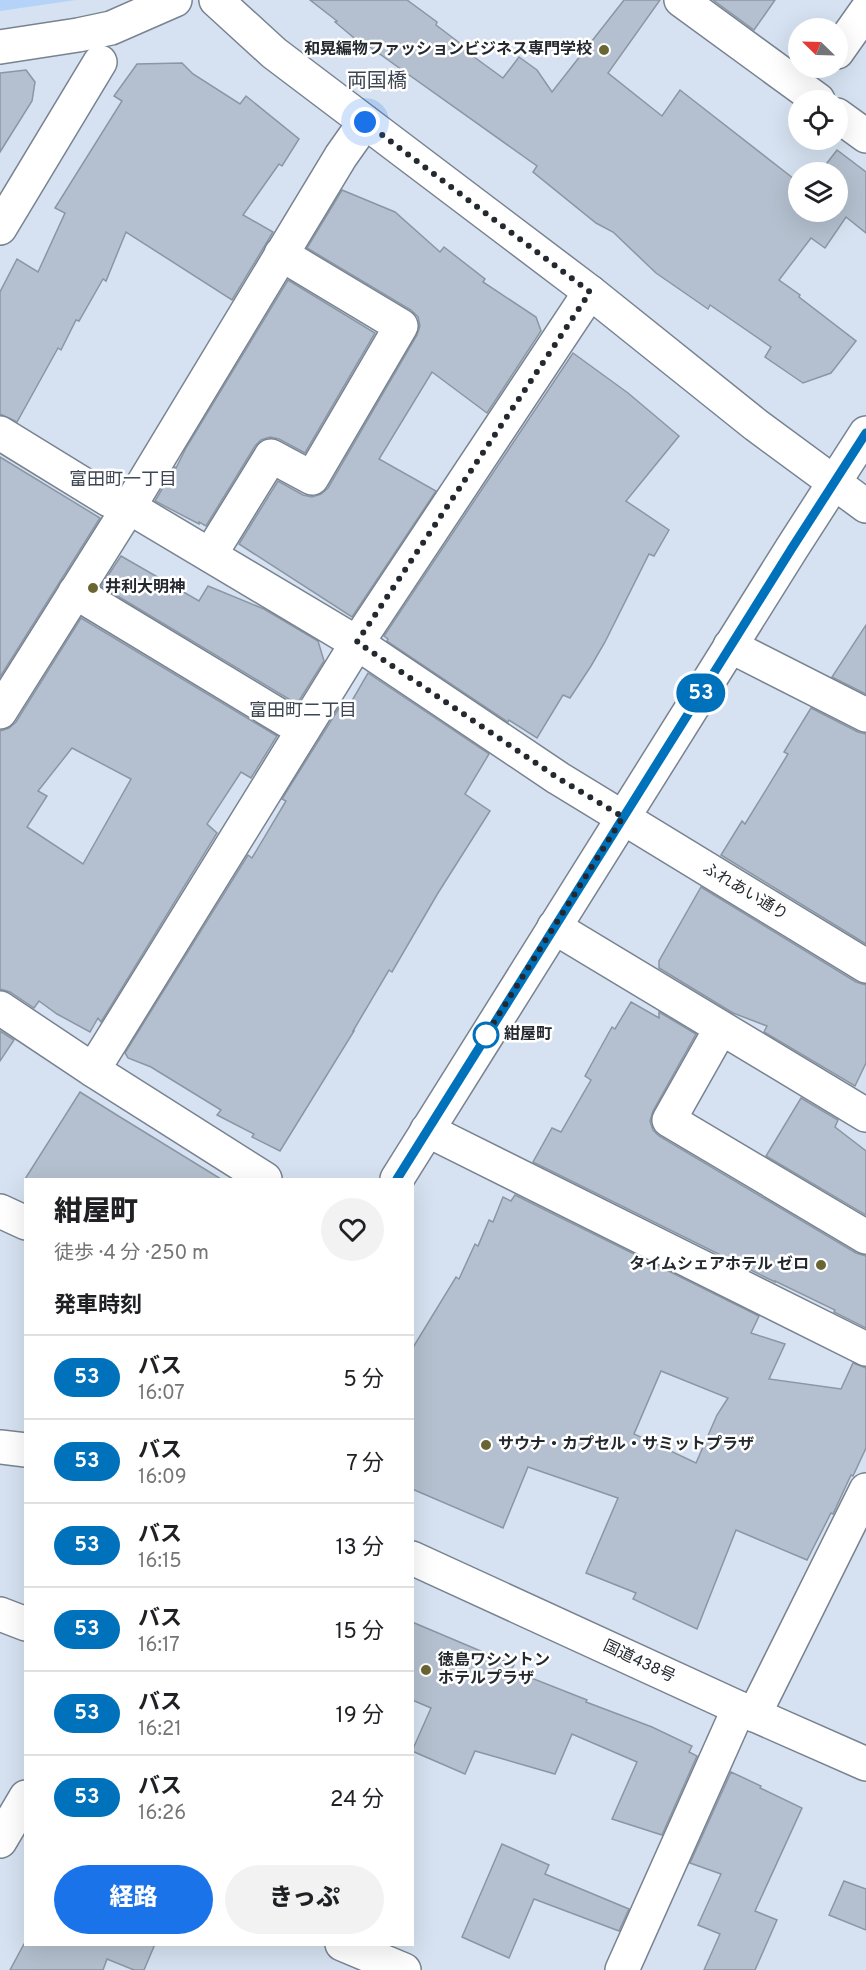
<!DOCTYPE html>
<html lang="ja">
<head>
<meta charset="utf-8">
<style>
	body { margin:0; font-family:Overpass,"Noto Sans JP",sans-serif; background:#f2f2f2; color:#202124; height:100vh; display:flex; flex-direction:column; font-size:22px; white-space:nowrap }
	* { box-sizing:border-box; margin:0 }
	p { font-size:20px; color:#757577 }
	.icon { flex:none; width:33px; height:33px; fill:none; stroke:currentColor; stroke-width:2; stroke-linecap:round; stroke-linejoin:round }
	.map { position:relative; flex:1; overflow:hidden }
	.details { position:absolute; left:24px; top:1178px; width:390px; height:768px; display:flex; flex-direction:column; background:#fff; border-radius:0px; box-shadow:0 6px 24px #0002 }
	.details>* { flex:none }
	.badge { padding:0 12px; border-radius:20px; font-size:21px; line-height:39px }
	.needle { width:39px; rotate:293deg }
	.controls { position:absolute; left:788px; top:18px; display:grid; gap:12px }
	.controls a { display:grid; place-items:center; width:60px; height:60px; border-radius:50%; background:#fff; box-shadow:0 6px 24px #0002; font-size:30px }
	.you { position:absolute; width:30px; height:30px; margin:-15px; border:4px solid #fff; border-radius:50%; background:#1a73e8; box-shadow:0 0 0 9px #1a73e833 }
	.map>.badge { position:absolute; translate:-50% -50%; box-shadow:0 0 0 3px #fff }
	h2 { padding:0 30px; font-size:22px; line-height:54px }
	.round { display:grid; place-items:center; flex:none; width:63px; height:63px; border-radius:32px; background:#f2f2f2 }
	.overview { display:flex; align-items:center; justify-content:space-between; height:102px; padding:0 30px }
	h1 { font-size:28px; font-weight:800; line-height:45px }
	.cta { display:flex; gap:12px; margin-top:auto; padding:12px 30px }
	.cta a { flex:1; height:69px; border-radius:36px; background:#1a73e8; color:#fff; font-size:24px; font-weight:800; line-height:69px; text-align:center }
	.cta a+a { background:#f2f2f2; color:#202124 }
	ul { padding:0; list-style:none }
	li { display:flex; align-items:center; gap:18px; height:84px; padding:0 30px; border-top:2px solid #e0e0e0 }
	li div { flex:1 }
	li b { display:block; font-size:22px }
	li em { font-style:normal }
	li .badge { min-width:66px; font-weight:700; text-align:center }
	.map>svg:first-child { display:block }
</style>
</head>
<body>
<div class="map">
<svg width="866" height="1970" viewBox="0 0 866 1970">
	<rect width="100%" height="100%" fill="#d6e2f1"/>
	<!-- green -->
	<polygon fill="#b5d3f9" points="0,0 76,0 0,11"/>
	<!-- building -->
	<g fill="#b4c0cf" stroke="#8b96a4" stroke-width="1.5" fill-rule="evenodd">
		<polygon points="310,0 407,0 437,22 436,25 461,44 459,46 503,78 519,57 537,70 552,92 624,0 660,0 608,73 662,116 680,90 798,182 798,212 837,212 837,172 820,172 837,150 866,172 866,233 846,217 825,248 811,238 779,280 800,295 799,297 856,341 831,373 803,383 765,357 771,347 710,305 708,309 656,273 613,232 596,223 533,172 537,166 360,40 359,42 335,22 337,21"/>
		<polygon points="713,0 775,0 754,30"/>
		<polygon points="182,63 193,74 240,104 246,96 299,139 282,166 279,164 243,215 273,232 232,300 126,232 106,281 103,279 79,321 76,320 61,350 58,348 17,422 0,414 0,292 17,259 38,272 65,213 55,208 122,101 114,96 137,64"/>
		<polygon points="26,70 35,82 32,101 0,152 0,73"/>
		<polygon points="342,190 395,212 440,252 444,247 485,279 483,282 536,317 541,331 487,413 432,372 379,459 436,491 352,617 239,544 278,481 303,495 312,497 321,494 328,488 417,335 420,326 418,317 411,310 307,248"/>
		<polygon points="288,280 375,333 305,453 279,439 270,437 261,440 255,446 206,526 199,522 199,524 155,501 175,467 176,468 186,448"/>
		<polygon points="573,353 628,393 679,436 626,501 669,530 654,556 649,554 605,642 591,666 570,698 563,695 537,738 509,720 508,722 387,641 388,639 384,636"/>
		<polygon points="0,457 100,518 0,677"/>
		<polygon points="121,556 199,601 208,586 264,609 318,641 324,661 297,704 101,586"/>
		<path d="M81,618L277,736L251,778L241,772L207,824L217,833L101,1022L98,1018L90,1032L57,1014L39,1001L34,1008L10,992L0,989V731L9,728L16,722ZM72,748L131,779L83,864L27,827L47,796L38,791Z"/>
		<polygon points="866,625 866,694 832,677"/>
		<polygon points="368,673 489,754 465,794 490,811 438,893 392,972 389,970 353,1031 354,1031 280,1151 252,1137 254,1134 217,1115 221,1110 151,1067 128,1058 125,1053 248,855 252,858 286,801 282,799 339,708 342,718"/>
		<polygon points="811,708 858,732 866,734 866,944 721,855 742,821 745,824 788,754 784,752"/>
		<polygon points="701,887 856,982 866,985 866,1063 855,1086 764,1032 767,1026 733,1013 659,968 659,961"/>
		<polygon points="631,1002 659,1018 659,1012 696,1034 653,1111 650,1121 653,1130 659,1136 856,1253 866,1256 866,1328 834,1312 835,1310 775,1281 775,1282 533,1162 552,1128 561,1132 591,1080 585,1076 612,1027 615,1029"/>
		<polygon points="0,1031 14,1040 0,1061"/>
		<polygon points="80,1092 120,1117 221,1179 25,1179"/>
		<polygon points="801,1098 838,1120 835,1127 866,1151 866,1215 766,1156"/>
		<path d="M515,1195L759,1316L751,1333L785,1344L769,1379L841,1389L853,1363L866,1368V1448L853,1476L851,1475L833,1514L831,1513L807,1560L736,1530L697,1629L633,1599L636,1593L586,1573L618,1498L528,1467L503,1528L412,1489V1349L456,1277L459,1279L475,1244L478,1246L489,1220L493,1222L503,1197L511,1201ZM661,1371L728,1398L717,1415L696,1463L634,1434Z"/>
		<polygon points="412,1622 514,1665 511,1670 587,1700 586,1702 652,1727 692,1746 689,1752 697,1756 662,1835 612,1819 637,1762 572,1734 555,1774 475,1751 465,1774 412,1751 431,1708 412,1700"/>
		<polygon points="731,1772 761,1786 760,1788 802,1808 755,1911 777,1920 755,1970 704,1970 720,1934 698,1925 721,1874 690,1863"/>
		<polygon points="502,1844 549,1865 545,1874 629,1909 619,1931 534,1899 509,1958 462,1937"/>
		<polygon points="844,1881 866,1889 866,1930 829,1915"/>
		<polygon points="24,1944 155,1944 144,1970 134,1970 107,1959 103,1970 10,1970"/>
	</g>
	<g fill="none" stroke-linecap="round" stroke-linejoin="round">
		<defs>
			<g id="street">
				<polyline points="681,0 818,100"/>
				<polyline points="0,47 78,35 111,28 175,0"/>
				<polyline points="837,52 866,11"/>
				<polyline points="837,115 866,136"/>
				<polyline points="0,228 100,62"/>
				<polyline points="0,433 109,500 129,507 357,643 558,778 866,966"/>
				<polyline points="210,555 271,456 312,478 401,326 281,254"/>
				<polyline points="75,592 303,730"/>
				<polyline points="730,646 866,715"/>
				<polyline points="0,712 129,507 341,156 365,122"/>
				<polyline points="554,927 866,1115"/>
				<polyline points="0,1008 93,1070 265,1179"/>
				<polyline points="721,1028 669,1120 866,1237"/>
				<polyline points="93,1070 357,643 590,292"/>
				<polyline points="427,1130 866,1349"/>
				<polyline points="0,1211 26,1223"/>
				<polyline points="0,1614 26,1624"/>
				<polyline points="754,1715 866,1490"/>
				<polyline points="342,1944 404,1970"/>
				<polyline points="622,1970 739,1708"/>
			</g>
			<g id="secondary">
				<polyline points="216,0 274,53 590,292 756,425 866,506"/>
				<polyline points="397,1179 792,548 866,433"/>
				<polyline points="0,1841 26,1797"/>
			</g>
			<g id="highway">
				<polyline points="0,1447 26,1450"/>
				<polyline points="412,1558 739,1708 866,1764"/>
			</g>
		</defs>
		<!-- street casing -->
		<use href="#street" stroke="#788391" stroke-width="36"/>
		<!-- secondary casing -->
		<use href="#secondary" stroke="#788391" stroke-width="36"/>
		<!-- highway casing -->
		<use href="#highway" stroke="#788391" stroke-width="36"/>
		<!-- street -->
		<use href="#street" stroke="#fff" stroke-width="33"/>
		<!-- secondary -->
		<use href="#secondary" stroke="#fff" stroke-width="33"/>
		<!-- highway -->
		<use href="#highway" stroke="#fff" stroke-width="33"/>
	</g>
	<g fill="none" stroke-linecap="round" stroke-linejoin="round">
		<defs>
			<polyline id="line" points="397,1179 792,548 866,433"/>
		</defs>
		<!-- line casing -->
		<use href="#line" stroke="#fff" stroke-width="14"/>
		<!-- line -->
		<use href="#line" stroke="#0072bc" stroke-width="9"/>
		<!-- walk -->
		<polyline stroke="#24292f" stroke-width="6" stroke-dasharray="0 10.8" points="365,122 590,292 357,642 558,778 623,817 486,1035"/>
	</g>
	<!-- markers -->
	<g fill="#6a6633" stroke="#fff" stroke-width="2">
		<circle cx="604" cy="50" r="6"/>
		<circle cx="93" cy="588" r="6"/>
		<circle cx="821" cy="1265" r="6"/>
		<circle cx="486" cy="1445" r="6"/>
		<circle cx="426" cy="1670" r="6"/>
	</g>
	<circle fill="#fff" stroke="#0072bc" stroke-width="3" cx="486" cy="1035" r="12"/>
	<g text-anchor="middle" dominant-baseline="central" stroke-width="5" stroke-linejoin="round" paint-order="stroke">
		<!-- poi labels -->
		<g font-size="16" font-weight="bold" fill="#24292f" stroke="#fff" text-anchor="start">
			<text x="592" y="50" text-anchor="end">和晃編物ファッションビジネス専門学校</text>
			<text x="105" y="588">井利大明神</text>
			<text x="809" y="1265" text-anchor="end">タイムシェアホテル ゼロ</text>
			<text x="498" y="1445">サウナ・カプセル・サミットプラザ</text>
			<text x="438" y="1661">徳島ワシントン<tspan x="438" dy="18">ホテルプラザ</tspan></text>
		</g>
		<!-- street labels -->
		<g font-size="16" fill="#24292f" stroke="#fff">
			<text transform="translate(745 892) rotate(31)">ふれあい通り</text>
			<text transform="translate(639 1662) rotate(25)">国道438号</text>
		</g>
		<!-- stop labels -->
		<g font-size="16" font-weight="bold" fill="#24292f" stroke="#fff" text-anchor="start">
			<text x="504" y="1035">紺屋町</text>
		</g>
		<!-- neighbourhood labels -->
		<g font-size="18" fill="#3d4653" stroke="#fff">
			<text x="123" y="480">富田町一丁目</text>
			<text x="303" y="711">富田町二丁目</text>
		</g>
		<!-- quarter labels -->
		<g font-size="20" fill="#3d4653" stroke="#fff">
			<text x="377" y="82">両国橋</text>
		</g>
	</g>
</svg>
<div class="controls">
<a><svg class="needle" viewBox="-14 -14 28 28"><path d="M0-13l5 13h-10z" fill="#e53935"/><path d="M0 13l5-13h-10z" fill="#757577"/></svg></a>
<a><svg class="icon" aria-label="locate" viewBox="0 0 24 24"><circle cx="12" cy="12" r="6"/><path d="M12 2v4M12 18v4M2 12h4M18 12h4"/></svg></a>
<a><svg class="icon" aria-label="layers" viewBox="0 0 24 24"><path d="M12 4l9 5-9 5-9-5zM3 14l9 5 9-5"/></svg></a>
</div>
<div class="you" style="left:365px;top:122px"></div>
<b class="badge" style="left:701px;top:693px;background:#0072bc;color:#fff">53</b>
<section class="details">
<div class="overview"><div><h1>紺屋町</h1><p>徒歩 · 4 分 · 250 m</p></div><a class="round"><svg class="icon" aria-label="heart" viewBox="0 0 24 24"><path d="M12 20l-8-8c-3-5 5-10 8-4 3-6 11-1 8 4z"/></svg></a></div>
<h2>発車時刻</h2>
<ul>
<li><span class="badge" style="background:#0072bc;color:#fff">53</span><div><b>バス</b><p>16:07</p></div><em>5 分</em></li>
<li><span class="badge" style="background:#0072bc;color:#fff">53</span><div><b>バス</b><p>16:09</p></div><em>7 分</em></li>
<li><span class="badge" style="background:#0072bc;color:#fff">53</span><div><b>バス</b><p>16:15</p></div><em>13 分</em></li>
<li><span class="badge" style="background:#0072bc;color:#fff">53</span><div><b>バス</b><p>16:17</p></div><em>15 分</em></li>
<li><span class="badge" style="background:#0072bc;color:#fff">53</span><div><b>バス</b><p>16:21</p></div><em>19 分</em></li>
<li><span class="badge" style="background:#0072bc;color:#fff">53</span><div><b>バス</b><p>16:26</p></div><em>24 分</em></li>
</ul>
<div class="cta"><a>経路</a><a>きっぷ</a></div>
</section>
</div>
</body>
</html>
